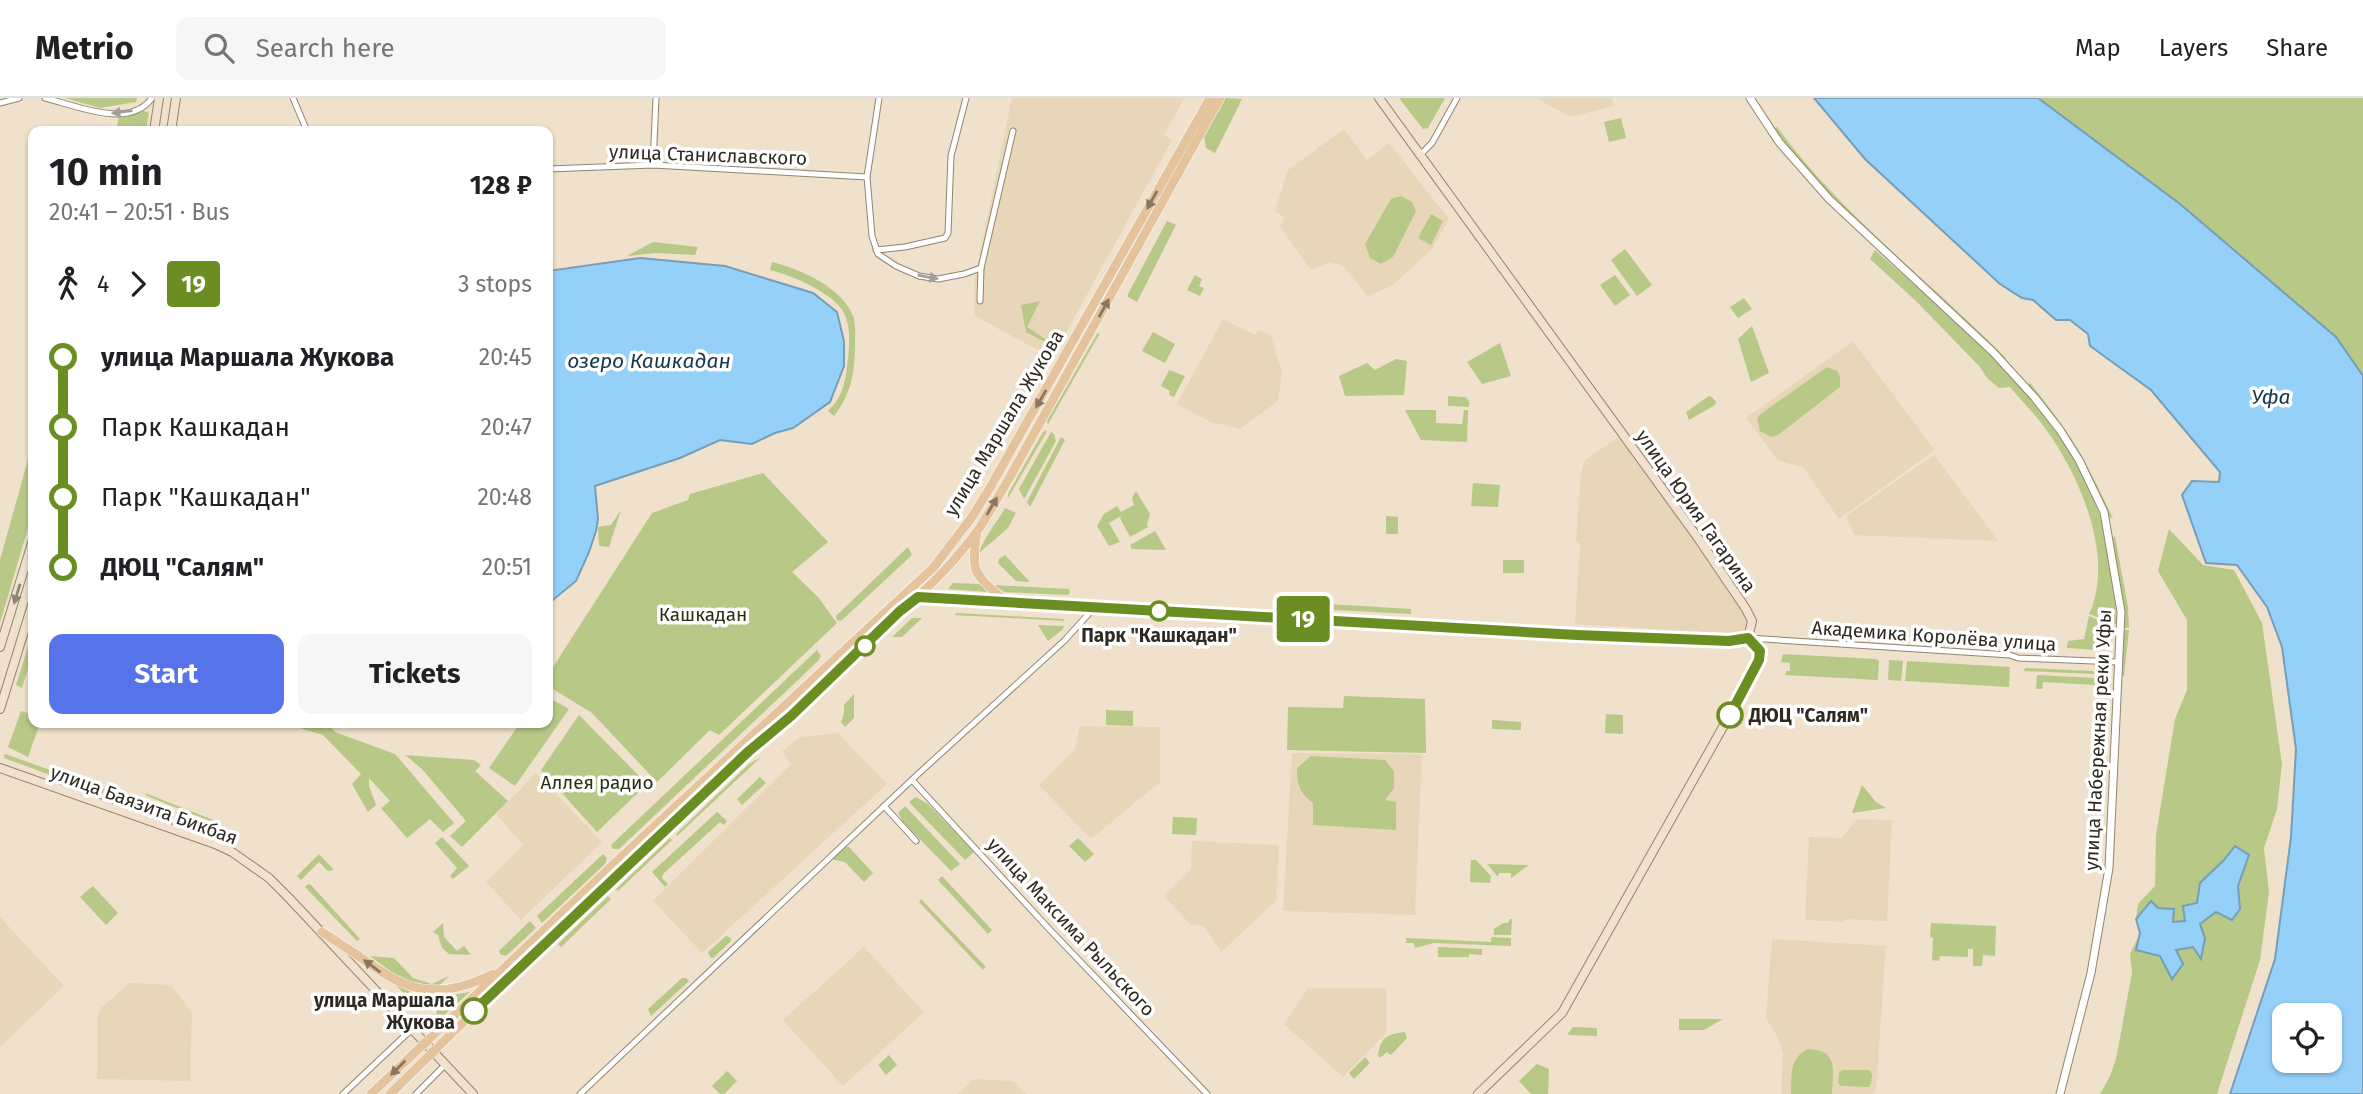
<!DOCTYPE html>
<html lang="en">
<head>
<meta charset="utf-8">
<style>
	body { margin:0; font-family:"Fira Sans",sans-serif; background:#f6f6f6; color:#202124; height:100vh; display:flex; flex-direction:column; font-size:26px; white-space:nowrap }
	* { box-sizing:border-box; margin:0 }
	p { font-size:23px; color:#757577 }
	.icon { flex:none; width:38px; height:38px; fill:none; stroke:currentColor; stroke-width:2; stroke-linecap:round; stroke-linejoin:round }
	.map { position:relative; flex:1; overflow:hidden }
	.side { position:absolute; left:28px; top:28px; width:525px; height:602px; display:flex; flex-direction:column; background:#fff; border-radius:14px; box-shadow:0 2px 5px #0004 }
	.side>* { flex:none }
	.badge { padding:0 14px; border-radius:5px; font-size:24px; line-height:46px }
	.tools { position:absolute; left:2272px; top:905px; display:grid; gap:14px }
	.tools a { display:grid; place-items:center; width:70px; height:70px; border-radius:14px; background:#fff; box-shadow:0 2px 5px #0004; font-size:35px }
	.map>.badge { position:absolute; translate:-50% -50%; box-shadow:0 0 0 4px #fff }
	.legs { display:flex; align-items:center; gap:10px; height:77px; padding:0 21px; font-size:23px }
	.legs p { margin-inline-start:auto }
	.headline { display:flex; align-items:center; justify-content:space-between; height:119px; padding:0 21px }
	h1 { font-size:38px; font-weight:700; line-height:52px }
	.primary-button { display:flex; gap:14px; margin-top:auto; padding:14px 21px }
	.primary-button a { flex:1; height:80px; border-radius:14px; background:#5673e9; color:#fff; font-size:28px; font-weight:700; line-height:80px; text-align:center }
	.primary-button a+a { background:#f6f6f6; color:#202124 }
	ul { padding:0 21px; list-style:none }
	li { display:flex; align-items:center; gap:24px; height:70px; font-size:26px }
	li i { display:grid; place-items:center; width:10px; height:100%; margin:0 9px; background:currentColor }
	li i::after { content:''; width:18px; height:18px; margin:-9px; border:5px solid; border-radius:50%; background:#fff }
	li p { margin-inline-start:auto }
	li:first-child i { background:linear-gradient(#0000 50%,currentColor 0) }
	li:last-child i { background:linear-gradient(currentColor 50%,#0000 0) }
	header { display:flex; align-items:center; gap:42px; box-sizing:border-box; height:98px; padding:0 35px; background:#fff; border-bottom:2px solid #e0e0e0 }
	header strong { font-size:33px }
	nav { display:flex; gap:38px; margin-inline-start:auto; font-size:24px }
	.search { width:490px; height:63px; background:#f6f6f6; display:flex; align-items:center; gap:18px; box-sizing:border-box; padding:0 24px; border-radius:14px; color:#757577; font-size:26px }
	.map>svg:first-child { display:block }
</style>
</head>
<body>
<header>
<strong>Metrio</strong>
<div class="search"><svg class="icon" aria-label="search" viewBox="0 0 24 24"><circle cx="10" cy="10" r="6"/><path d="M15 15l6 6"/></svg>Search here</div>
<nav><a>Map</a><a>Layers</a><a>Share</a></nav>
</header>
<div class="map">
<svg width="2363" height="996" viewBox="0 0 2363 996">
	<rect width="100%" height="100%" fill="#efe1cb"/>
	<!-- built -->
	<g fill="#e8d6b9">
		<polygon points="1012,0 1184,0 1164,37 1172,42 1052,260 975,218 974,184"/>
		<polygon points="1536,0 1612,0 1614,8 1570,19"/>
		<polygon points="1344,31 1367,62 1389,45 1449,121 1432,151 1393,187 1368,198 1342,167 1329,164 1311,172 1280,128 1285,120 1275,113 1288,72"/>
		<polygon points="1223,221 1255,237 1259,231 1271,238 1282,275 1278,303 1240,331 1211,324 1177,306"/>
		<polygon points="1853,243 1935,352 1839,421 1803,369 1778,363 1746,320"/>
		<polygon points="1620,338 1749,518 1747,530 1739,536 1575,526 1580,447 1576,443 1581,375 1584,363"/>
		<polygon points="1934,357 1998,443 1854,437 1846,418"/>
		<polygon points="1080,628 1160,629 1160,684 1091,741 1039,687 1075,651"/>
		<polygon points="838,635 887,686 702,855 653,803 791,666 782,653 801,639"/>
		<polygon points="1292,655 1422,656 1415,817 1283,813"/>
		<polygon points="536,675 602,744 521,822 486,784 523,747 496,716"/>
		<polygon points="1858,721 1892,722 1887,823 1845,821 1844,824 1805,822 1809,739 1841,740"/>
		<polygon points="1192,743 1279,747 1276,803 1221,854 1204,828 1191,827 1164,798 1191,771"/>
		<polygon points="0,819 64,888 0,949"/>
		<polygon points="1772,841 1886,848 1876,992 1872,996 1781,996 1783,956 1777,938 1766,920"/>
		<polygon points="864,849 924,914 843,988 783,922"/>
		<polygon points="129,885 171,887 192,915 190,983 97,981 98,913"/>
		<polygon points="1308,890 1386,890 1387,934 1343,979 1284,926"/>
		<polygon points="974,981 1013,983 1026,996 958,996"/>
	</g>
	<!-- green -->
	<g fill="#b8c886">
		<polygon points="65,0 137,0 136,4 100,10"/>
		<polygon points="1225,0 1242,1 1215,55 1206,50 1204,38"/>
		<polygon points="1399,0 1445,0 1428,30 1423,31"/>
		<polygon points="2038,0 2363,0 2363,278 2336,239 2180,106"/>
		<polygon points="144,13 149,15 146,33 116,33 119,18"/>
		<polygon points="1621,20 1626,40 1609,44 1604,24"/>
		<path d="M1777,29C1841,117 1930,183 2006,260L2004,262C1927,185 1839,119 1774,30Z"/>
		<polygon points="1401,98 1412,104 1416,113 1393,159 1381,166 1370,160 1365,146 1391,101"/>
		<polygon points="1431,116 1443,123 1431,147 1418,140"/>
		<polygon points="1167,123 1176,127 1137,204 1128,199 1128,196"/>
		<polygon points="653,144 698,149 695,157 656,155 627,158"/>
		<polygon points="1625,151 1652,187 1637,198 1611,162"/>
		<path d="M1875,152C1960,227 2058,305 2099,415C2104,430 2106,447 2109,462C2113,484 2116,504 2116,526L2089,516C2116,458 2078,373 2042,326C2032,313 2020,301 2010,289L1999,290L1987,280L1980,269L1917,204L1870,161Z"/>
		<path d="M772,164C800,171 845,190 854,221C856,231 855,242 855,253C854,279 850,297 834,318L828,313C841,301 845,287 847,269C849,252 852,231 844,215C834,195 791,177 770,172Z"/>
		<polygon points="1195,177 1202,181 1199,188 1204,190 1200,198 1187,192"/>
		<polygon points="1615,177 1630,197 1615,208 1600,187"/>
		<polygon points="1744,200 1752,211 1738,220 1730,209"/>
		<polygon points="1040,203 1027,229 1047,242 1043,243 1026,234 1021,207"/>
		<polygon points="1752,228 1769,275 1751,284 1738,241"/>
		<polygon points="1153,234 1175,246 1165,265 1142,253"/>
		<polygon points="1100,235 1048,326 1047,323 1097,236"/>
		<polygon points="1500,245 1511,278 1482,286 1467,264"/>
		<polygon points="1396,261 1407,263 1404,297 1345,298 1339,278 1367,265 1375,272"/>
		<polygon points="1827,269 1837,273 1840,278 1840,289 1778,337 1771,339 1760,333 1757,320 1762,315"/>
		<polygon points="1169,272 1185,278 1174,299 1169,297 1170,293 1161,288"/>
		<path d="M2030,285C2066,328 2090,369 2113,421L2108,418L2059,325L2028,287Z"/>
		<polygon points="1448,298 1465,299 1469,303 1469,309 1448,308"/>
		<polygon points="1709,298 1712,299 1716,304 1715,307 1689,322 1686,314"/>
		<polygon points="1405,312 1436,312 1436,325 1462,326 1464,312 1468,312 1467,344 1421,342"/>
		<polygon points="1047,332 1046,335 1008,400 1008,396 1043,334"/>
		<polygon points="1051,334 1054,336 1056,343 1024,401 1019,391"/>
		<polygon points="1061,339 1065,342 1030,409 1027,404"/>
		<polygon points="33,344 33,413 0,525 0,462"/>
		<polygon points="763,375 828,444 792,474 818,499 837,525 719,637 710,632 657,684 592,615 548,588 548,577 652,415 688,402 690,396"/>
		<polygon points="1473,385 1500,387 1498,409 1471,408"/>
		<polygon points="1136,393 1150,416 1147,426 1148,429 1130,439 1120,420 1123,417 1109,425 1120,444 1109,448 1097,428 1104,416 1117,408 1121,414 1134,407 1132,400"/>
		<path d="M1005,410L1016,415L1008,430L979,455C983,441 997,424 1005,410Z"/>
		<polygon points="621,412 609,449 599,448 598,429 611,427"/>
		<polygon points="1386,418 1398,419 1398,436 1386,436"/>
		<polygon points="2169,431 2203,467 2234,472 2262,525 2282,666 2277,711 2264,750 2269,794 2260,862 2217,996 2100,996 2110,978 2116,961 2132,875 2130,856 2140,835 2137,852 2160,858 2172,881 2175,852 2193,849 2201,860 2205,840 2200,826 2216,814 2240,811 2238,788 2249,758 2235,749 2224,762 2200,785 2197,805 2186,823 2173,824 2141,814 2136,821 2138,806 2155,788 2156,737 2175,621 2187,592 2187,522 2158,473"/>
		<polygon points="1155,433 1166,452 1132,451 1130,447"/>
		<polygon points="2115,438 2128,509 2129,530 2123,530 2123,507 2113,440"/>
		<polygon points="908,449 912,457 841,523 837,522 836,518"/>
		<polygon points="1005,457 1030,484 1016,483 998,465 999,461"/>
		<rect x="1503" y="462" width="21" height="13"/>
		<polygon points="953,485 981,486 988,494 948,491"/>
		<polygon points="994,487 1069,491 1070,495 1067,497 1004,494"/>
		<polygon points="1295,504 1411,511 1411,516 1296,510"/>
		<polygon points="956,515 1063,521 1065,523 955,517"/>
		<polygon points="2089,518 2113,529 2113,539 2108,549 2097,552 2067,550 2068,543 2084,541"/>
		<polygon points="912,520 922,520 902,539 892,539"/>
		<polygon points="1038,527 1064,528 1063,531 1048,543"/>
		<polygon points="2123,532 2129,532 2124,578 2121,578"/>
		<polygon points="33,533 33,554 22,590 16,587"/>
		<polygon points="817,552 821,558 818,563 619,751 613,751 611,747"/>
		<polygon points="1783,556 1876,561 1879,563 1878,582 1785,577 1786,573 1790,573 1790,565 1781,564"/>
		<polygon points="1889,562 1903,563 1901,583 1888,582"/>
		<polygon points="1907,563 2010,569 2009,589 1905,583"/>
		<polygon points="2025,570 2093,573 2095,576 2024,573"/>
		<polygon points="2037,577 2095,580 2095,587 2043,584 2042,591 2036,591"/>
		<polygon points="854,596 854,620 845,629 841,624 844,616 844,607"/>
		<polygon points="1344,598 1425,601 1426,655 1287,652 1288,609 1343,610"/>
		<polygon points="548,599 569,611 515,688 489,670 520,625 548,625"/>
		<polygon points="1106,612 1133,613 1133,628 1106,627"/>
		<polygon points="21,613 33,617 33,625 40,625 28,659 8,649"/>
		<polygon points="1606,616 1623,617 1623,636 1605,635"/>
		<polygon points="579,617 647,686 597,734 541,672"/>
		<polygon points="1492,622 1521,624 1521,632 1492,631"/>
		<polygon points="313,625 328,625 335,634 395,656 454,725 443,734 430,721 407,740 381,710 390,703 369,680 369,688 376,707 368,714 352,686 361,676 323,637 293,628"/>
		<polygon points="5,656 129,700 127,705 4,660"/>
		<polygon points="405,657 474,662 481,667 475,673 508,703 462,749 450,738 466,723 422,671"/>
		<path d="M1311,658L1385,662L1394,673V690L1385,702L1396,704V732L1313,727V705C1300,695 1297,687 1297,670Z"/>
		<polygon points="761,659 677,738 676,736 749,666"/>
		<polygon points="760,679 766,685 742,707 737,701"/>
		<polygon points="1862,687 1876,704 1886,710 1852,715"/>
		<polygon points="145,695 221,725 220,727 147,698"/>
		<polygon points="916,699 928,706 974,754 965,762 909,704"/>
		<polygon points="905,708 960,766 951,773 903,724 898,715"/>
		<polygon points="717,714 727,723 724,727 720,724 663,776 662,780 668,786 665,789 652,774"/>
		<polygon points="180,717 219,732 217,739 177,724"/>
		<polygon points="1173,719 1197,720 1196,737 1172,736"/>
		<polygon points="442,739 469,768 453,781 450,778 457,770 435,745"/>
		<polygon points="670,740 672,742 618,793 616,791"/>
		<polygon points="1078,740 1094,756 1085,764 1069,748"/>
		<polygon points="845,749 849,749 873,775 864,784 845,764 834,762 833,760"/>
		<polygon points="319,756 334,772 328,773 319,764 301,782 297,778"/>
		<polygon points="603,756 607,760 605,766 542,825 537,818"/>
		<polygon points="1471,762 1476,762 1491,778 1490,785 1470,784"/>
		<polygon points="1487,766 1529,767 1511,780 1511,775 1499,775 1498,779"/>
		<polygon points="942,778 992,832 988,836 938,782"/>
		<polygon points="308,786 311,787 360,841 357,843 305,789"/>
		<polygon points="93,788 118,815 106,827 80,799"/>
		<polygon points="608,798 611,801 561,849 558,846"/>
		<polygon points="921,801 986,869 983,872 919,804"/>
		<polygon points="1510,821 1512,821 1511,837 1494,837 1494,831 1503,825 1508,825"/>
		<polygon points="530,823 536,830 506,858 500,856 499,853"/>
		<polygon points="443,825 444,839 457,853 464,848 471,857 449,856 442,850 438,837 433,834"/>
		<polygon points="1931,825 1996,828 1995,858 1983,857 1982,868 1973,868 1973,851 1968,851 1968,859 1940,858 1939,863 1932,862 1933,840 1930,839"/>
		<polygon points="726,838 731,840 731,843 713,860 710,859 708,854"/>
		<polygon points="1492,839 1511,840 1511,848 1434,845 1415,850 1414,845 1406,845 1406,840 1491,844"/>
		<polygon points="1438,849 1482,851 1482,857 1469,856 1469,859 1438,859"/>
		<polygon points="370,858 394,860 413,880 432,886 449,878 437,890 411,884 394,876"/>
		<polygon points="682,880 686,880 689,883 651,918 648,911"/>
		<polygon points="396,887 418,897 429,899 417,910"/>
		<polygon points="470,894 435,925 439,899"/>
		<polygon points="1679,921 1723,921 1704,932 1679,932"/>
		<polygon points="1573,929 1597,930 1597,938 1567,937"/>
		<path d="M1405,934L1407,940L1391,957L1387,954L1380,960L1378,957C1381,939 1387,936 1405,934Z"/>
		<path d="M1808,951C1839,952 1833,973 1832,996H1791C1792,977 1789,960 1808,951Z"/>
		<polygon points="889,957 897,967 886,977 878,967"/>
		<polygon points="1365,959 1370,965 1354,981 1349,975"/>
		<polygon points="1537,966 1549,971 1548,996 1531,996 1519,983"/>
		<polygon points="1842,972 1869,972 1872,976 1871,986 1869,989 1841,988 1838,985 1839,975"/>
		<polygon points="727,973 737,983 724,996 720,996 712,988"/>
	</g>
	<!-- water -->
	<g fill="#95d0f9" stroke="#769eb8" stroke-width="2" fill-rule="evenodd">
		<path d="M1814,0H2038L2180,106L2336,239L2363,278V996H2230L2275,861L2291,739L2296,651L2282,549L2267,509L2237,467L2206,465L2182,397L2192,383L2219,384L2220,374L2151,292L2090,248L2088,236L2070,222H2056L2033,202L2022,200L2000,186L1865,61ZM2329,917V962H2284V917Z"/>
		<polygon points="640,160 725,168 813,195 837,214 844,243 844,268 830,304 793,330 775,335 752,346 720,342 680,360 595,388 598,421 596,433 589,454 576,483 548,506 548,173"/>
		<polygon points="2235,748 2249,757 2238,788 2240,811 2232,822 2216,814 2200,826 2205,840 2201,861 2193,849 2176,852 2183,866 2172,881 2160,858 2136,852 2140,835 2136,821 2151,803 2158,810 2174,811 2173,824 2185,823 2183,808 2197,805 2200,785 2224,762"/>
	</g>
	<g fill="none" stroke-linecap="round" stroke-linejoin="round">
		<defs>
			<g id="minor">
				<path d="M45,0C75,7 129,32 152,0"/>
				<polyline points="293,0 307,33"/>
				<polyline points="879,0 867,79 872,138 878,156 896,168 919,178 938,181 964,176 981,170"/>
				<polyline points="0,5 19,0"/>
				<polyline points="1420,57 1432,45 1457,0"/>
				<polyline points="653,67 656,0"/>
				<polyline points="548,71 653,67 867,79"/>
				<polyline points="876,152 905,149 945,140 948,135 951,58 966,0"/>
				<polyline points="980,203 981,170 1013,33"/>
				<polyline points="1748,540 2010,557 2018,560 2118,564"/>
				<polyline points="912,682 1051,833 1207,996"/>
				<polyline points="884,708 916,743"/>
				<polyline points="343,996 412,931"/>
				<polyline points="416,996 446,966"/>
				<polyline points="580,996 917,677 1064,543 1094,510"/>
			</g>
			<g id="tertiary">
				<polyline points="1750,0 1779,44 1829,101 1993,254 2035,300 2060,332 2079,362 2104,414 2121,514 2109,770 2091,875 2060,996"/>
				<polyline points="915,496 918,499 938,501 1577,537 1729,543 1748,540"/>
			</g>
			<g id="secondary">
				<polyline points="1379,0 1698,440 1746,511 1752,523 1748,540 1761,553 1755,572 1562,915 1478,996"/>
				<polyline points="154,33 159,0"/>
				<polyline points="171,33 176,0"/>
				<polyline points="0,549 33,442"/>
				<polyline points="0,611 33,504"/>
				<polyline points="0,670 215,746 232,754 269,780 288,799 473,996"/>
			</g>
			<g id="primary">
				<path d="M977,434C970,476 975,476 1005,503"/>
				<path d="M322,834C387,873 413,916 493,876"/>
				<polyline points="371,996 617,763 933,470 972,419 991,388 1210,0"/>
				<path d="M390,996L536,853L749,653L791,618L900,513C929,490 958,460 980,429C991,412 1001,394 1011,377L1220,0"/>
			</g>
		</defs>
		<!-- minor casing -->
		<use href="#minor" stroke="#928570" stroke-width="7"/>
		<!-- tertiary casing -->
		<use href="#tertiary" stroke="#928570" stroke-width="9"/>
		<!-- secondary casing -->
		<use href="#secondary" stroke="#928570" stroke-width="10"/>
		<!-- primary casing -->
		<use href="#primary" stroke="#fff" stroke-width="10"/>
		<!-- minor -->
		<use href="#minor" stroke="#fff" stroke-width="5"/>
		<!-- tertiary -->
		<use href="#tertiary" stroke="#fff" stroke-width="7"/>
		<!-- secondary -->
		<use href="#secondary" stroke="#f2e1ce" stroke-width="8"/>
		<!-- primary -->
		<use href="#primary" stroke="#e5c39d" stroke-width="9"/>
	</g>
	<!-- one-way arrows -->
	<defs><path id="oneway-solid" d="M-6-.8H1V-3.2L6.5 0L1 3.2V.8H-6Z" transform="scale(1.75)"/></defs>
	<g fill="#a19f9b">
		<use href="#oneway-solid" transform="translate(122 14) rotate(173)"/>
		<use href="#oneway-solid" transform="translate(928 179) rotate(10)"/>
	</g>
	<g fill="#8a765f">
		<use href="#oneway-solid" transform="translate(1152 102) rotate(119)"/>
		<use href="#oneway-solid" transform="translate(1104 210) rotate(-61)"/>
		<use href="#oneway-solid" transform="translate(1041 301) rotate(120)"/>
		<use href="#oneway-solid" transform="translate(992 408) rotate(-60)"/>
		<use href="#oneway-solid" transform="translate(372 868) rotate(-143)"/>
		<use href="#oneway-solid" transform="translate(398 970) rotate(135)"/>
	</g>
	<use fill="#908678" href="#oneway-solid" transform="translate(17 496) rotate(107)"/>
	<g fill="none" stroke-linecap="round" stroke-linejoin="round">
		<defs>
			<polyline id="line-1" points="474,913 749,653 791,618 900,513 918,499 1577,537 1729,543 1748,540 1760,553 1759,562 1730,617"/>
		</defs>
		<!-- line-1 casing -->
		<use href="#line-1" stroke="#fff" stroke-width="16"/>
		<!-- line-1 -->
		<use href="#line-1" stroke="#6b8e23" stroke-width="10"/>
	</g>
	<!-- markers -->
	<g fill="#fff" stroke="#6b8e23" stroke-width="3.5">
		<circle cx="1159" cy="513" r="9"/>
		<circle cx="865" cy="548" r="9"/>
		<circle cx="1730" cy="617" r="12"/>
		<circle cx="474" cy="913" r="12"/>
	</g>
	<g text-anchor="middle" dominant-baseline="central" stroke-width="7" stroke-linejoin="round" paint-order="stroke">
		<!-- street labels -->
		<g font-size="19" fill="#2f2a21" stroke="#fff">
			<text transform="translate(708 57) rotate(2)">улица Станиславского</text>
			<text transform="translate(1004 325) rotate(-59)">улица Маршала Жукова</text>
			<text transform="translate(1696 413) rotate(55)">улица Юрия Гагарина</text>
			<text transform="translate(1934 538) rotate(4)">Академика Королёва улица</text>
			<text transform="translate(2098 642) rotate(-87)">улица Набережная реки Уфы</text>
			<text transform="translate(144 707) rotate(20)">улица Баязита Бикбая</text>
			<text transform="translate(1071 829) rotate(47)">улица Максима Рыльского</text>
		</g>
		<!-- park labels -->
		<g font-size="19" fill="#2a310f" stroke="#fff">
			<text x="703" y="516">Кашкадан</text>
			<text x="597" y="684">Аллея радио</text>
		</g>
		<!-- stop labels -->
		<g font-size="19" font-weight="bold" fill="#2f2a21" stroke="#fff">
			<text x="1159" y="537">Парк "Кашкадан"</text>
			<text x="1749" y="617" text-anchor="start">ДЮЦ "Салям"</text>
			<text x="455" y="902" text-anchor="end">улица Маршала<tspan x="455" dy="22">Жукова</tspan></text>
		</g>
		<!-- water labels -->
		<g font-size="21" font-style="italic" fill="#17384d" stroke="#fff">
			<text x="649" y="263">озеро Кашкадан</text>
			<text x="2271" y="299">Уфа</text>
		</g>
	</g>
</svg>
<div class="tools">
<a><svg class="icon" aria-label="locate" viewBox="0 0 24 24"><circle cx="12" cy="12" r="6"/><path d="M12 2v4M12 18v4M2 12h4M18 12h4"/></svg></a>
</div>
<b class="badge" style="left:1303px;top:521px;background:#6b8e23;color:#fff">19</b>
<section class="side">
<div class="headline"><div><h1>10 min</h1><p>20:41 – 20:51 · Bus</p></div><b>128 ₽</b></div>
<div class="legs"><svg class="icon" aria-label="walk" viewBox="0 0 24 24"><circle cx="13" cy="4" r="2"/><path d="M13 8l-2 6 4 7M11 14l-3 7M7 12l3-4h3l4 4"/></svg>4<svg class="icon" aria-label="forward" viewBox="0 0 24 24"><path d="M9 5l7 7-7 7"/></svg><b class="badge" style="background:#6b8e23;color:#fff">19</b><p>3 stops</p></div>
<ul>
<li><i style="color:#6b8e23"></i><b>улица Маршала Жукова</b><p>20:45</p></li>
<li><i style="color:#6b8e23"></i><span>Парк Кашкадан</span><p>20:47</p></li>
<li><i style="color:#6b8e23"></i><span>Парк &quot;Кашкадан&quot;</span><p>20:48</p></li>
<li><i style="color:#6b8e23"></i><b>ДЮЦ &quot;Салям&quot;</b><p>20:51</p></li>
</ul>
<div class="primary-button"><a>Start</a><a>Tickets</a></div>
</section>
</div>
</body>
</html>
